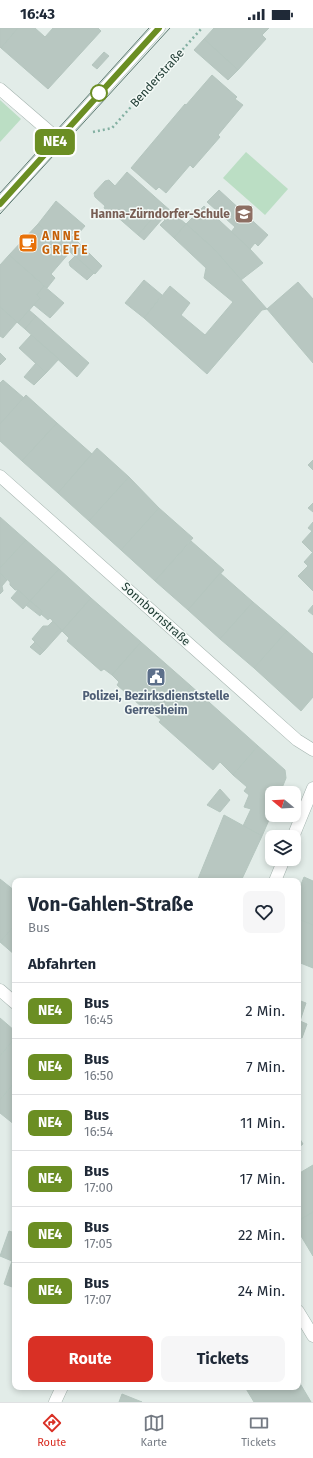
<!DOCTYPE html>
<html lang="de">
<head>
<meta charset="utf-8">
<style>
	body { margin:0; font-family:"Fira Sans",sans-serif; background:#f6f6f7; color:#1f2937; height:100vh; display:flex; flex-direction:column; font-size:15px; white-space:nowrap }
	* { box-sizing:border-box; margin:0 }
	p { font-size:13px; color:#747a83 }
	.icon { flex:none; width:22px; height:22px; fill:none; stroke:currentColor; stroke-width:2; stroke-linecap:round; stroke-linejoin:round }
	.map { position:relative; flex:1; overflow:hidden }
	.drawer { position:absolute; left:12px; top:850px; width:289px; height:512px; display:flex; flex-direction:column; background:#fff; border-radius:8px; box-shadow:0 2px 6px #0003 }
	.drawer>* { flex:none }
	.badge { padding:0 8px; border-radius:6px; font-size:14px; line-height:26px }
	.needle { width:26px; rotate:288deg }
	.controls { position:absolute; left:265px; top:758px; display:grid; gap:8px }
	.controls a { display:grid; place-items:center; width:36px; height:36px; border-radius:8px; background:#fff; box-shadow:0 2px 6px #0003; font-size:20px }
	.map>.badge { position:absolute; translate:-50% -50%; box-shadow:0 0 0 2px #fff }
	h2 { padding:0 16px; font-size:15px; line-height:36px }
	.round { display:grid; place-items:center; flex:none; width:42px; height:42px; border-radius:8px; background:#f6f6f7 }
	.overview { display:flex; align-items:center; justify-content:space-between; height:68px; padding:0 16px }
	h1 { font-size:19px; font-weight:700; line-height:30px }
	.cta { display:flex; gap:8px; margin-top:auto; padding:8px 16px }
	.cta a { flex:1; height:46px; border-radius:8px; background:#d93025; color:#fff; font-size:16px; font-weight:700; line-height:46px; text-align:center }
	.cta a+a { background:#f6f6f7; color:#1f2937 }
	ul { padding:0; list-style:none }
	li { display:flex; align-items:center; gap:12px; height:56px; padding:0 16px; border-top:1px solid #e0e1e3 }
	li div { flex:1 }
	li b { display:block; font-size:15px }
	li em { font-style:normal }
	li .badge { min-width:44px; font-weight:700; text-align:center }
	.status { display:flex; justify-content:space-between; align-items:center; height:28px; padding:0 20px; background:#fff; direction:ltr }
	.status svg { height:11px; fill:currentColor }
	.tab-bar { display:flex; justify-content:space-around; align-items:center; height:56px; border-top:1px solid #e0e1e3; background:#fff; font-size:11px; color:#747a83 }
	.tab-bar a { display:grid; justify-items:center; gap:2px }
	.tab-bar .on { color:#d93025 }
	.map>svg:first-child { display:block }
</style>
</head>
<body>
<div class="status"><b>16:43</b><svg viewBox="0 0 49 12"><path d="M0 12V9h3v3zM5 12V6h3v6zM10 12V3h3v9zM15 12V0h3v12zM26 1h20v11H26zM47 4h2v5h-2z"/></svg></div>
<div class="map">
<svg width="313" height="1374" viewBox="0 0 313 1374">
	<rect width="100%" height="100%" fill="#e2ece8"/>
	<!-- green -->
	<g fill="#bbdec4">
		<polygon points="0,72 21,91 0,114"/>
		<polygon points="246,124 288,161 265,187 223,150"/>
	</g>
	<!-- building -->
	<g fill="#b8c7c1" stroke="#b5c6bf">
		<polygon points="0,0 18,0 1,20 0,19"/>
		<polygon points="18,0 35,0 45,9 53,0 98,0 101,3 48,61 1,20"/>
		<polygon points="214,0 269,0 262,7 266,11 238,42 204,11"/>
		<polygon points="204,11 238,42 228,52 194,22"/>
		<polygon points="104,24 109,28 97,41 92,37"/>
		<polygon points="212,47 237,69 235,71 243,77 218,107 220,109 193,140 190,137 166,165 159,159 156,162 131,140 185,76 186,77"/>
		<polygon points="127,144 164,177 138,207 114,186 113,187 104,180 105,178 95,169 94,165 105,153 109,152 115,158"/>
		<polygon points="219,162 268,207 258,218 255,215 250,221 231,204 235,199 207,174"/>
		<polygon points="56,173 85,198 78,206 75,203 71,207 102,238 95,246 38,196"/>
		<polygon points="164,177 186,196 174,210 160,197 165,192 163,190 144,212 138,207"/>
		<polygon points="204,178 250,221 263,235 241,252 214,221 186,196"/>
		<polygon points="38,196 70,224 51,246 55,250 47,260 9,227"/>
		<polygon points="186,196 214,221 267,281 262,282 207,346 144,290 170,258 190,275 181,287 205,307 233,274 204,250 206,240 174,210"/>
		<polygon points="9,227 44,258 37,267 40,270 18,295 0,279 0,237"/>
		<polygon points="75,228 94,245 87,252 70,238 69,234"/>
		<polygon points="144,252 162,267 144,290 125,275"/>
		<polygon points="298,254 313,271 313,335 267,281"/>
		<polygon points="44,258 64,275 50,290 34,277 40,270 37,267"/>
		<polygon points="0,279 17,294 3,310 0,308"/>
		<polygon points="29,282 36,288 25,301 18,295"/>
		<polygon points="36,288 89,335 77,349 25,301"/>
		<polygon points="31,307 59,331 46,345 19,320"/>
		<polygon points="0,325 6,331 0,337"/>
		<polygon points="36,335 46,345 34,357 24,349"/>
		<polygon points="3,352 24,370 0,396 0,355"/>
		<polygon points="26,367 57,395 22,433 0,413 0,396"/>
		<polygon points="57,395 92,426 58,465 22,433"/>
		<polygon points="97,420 129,449 89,493 58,465"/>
		<polygon points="313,432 313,442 308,437"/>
		<polygon points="129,449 159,480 121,522 89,493"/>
		<polygon points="313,475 313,484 308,480"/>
		<polygon points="159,480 193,510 155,553 121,522"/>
		<polygon points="0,489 26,512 0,540"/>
		<polygon points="313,494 313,525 302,514 312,503 308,500"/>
		<polygon points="26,512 59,541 30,573 18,562 15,562 10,557 10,554 0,545 0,540"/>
		<polygon points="191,513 224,542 188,582 155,553"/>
		<polygon points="313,524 313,563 298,548 308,538 304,534"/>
		<polygon points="59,541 91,570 62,603 50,590 48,592 41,586 42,583 30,573"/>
		<polygon points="0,545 7,552 2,558 3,563 0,566"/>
		<polygon points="220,545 253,574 220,611 188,582"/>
		<polygon points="18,562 30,573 23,581 11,570"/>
		<polygon points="91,570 141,614 112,647 104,641 101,643 67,613 69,610 62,603"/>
		<polygon points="30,573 42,583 40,588 26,577"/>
		<polygon points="253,574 287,603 254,640 220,611"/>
		<polygon points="313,577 313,587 308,583"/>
		<polygon points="53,593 62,603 44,623 32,611 43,598 48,598"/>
		<polygon points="287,603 313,626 313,669 301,683 254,640"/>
		<polygon points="35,614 44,623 40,627 30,619"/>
		<polygon points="141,614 191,658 161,692 153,685 151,687 117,657 119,654 112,647"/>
		<polygon points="191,658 258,718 233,747 220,734 213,742 159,694"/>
		<polygon points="258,718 285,742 286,750 280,765 272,765 272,785 262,808 243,798 251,781 244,779 249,767 244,763 247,759 233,747"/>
		<polygon points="220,761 230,772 220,784 207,777"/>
		<polygon points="224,787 262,808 241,853 203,853 198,851"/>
		<polygon points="304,849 313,853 313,897 298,891 298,864"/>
		<polygon points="0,851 15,863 15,897 0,914"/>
		<polygon points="298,891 313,897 313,940 298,934"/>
		<polygon points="15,897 15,927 0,914"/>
		<polygon points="298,972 306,975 300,993 307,996 302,1010 298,1008"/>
		<polygon points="0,990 15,1003 15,1010 0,1028"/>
		<polygon points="15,1010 15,1054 0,1072 0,1028"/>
		<polygon points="15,1054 15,1097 0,1085 0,1072"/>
		<polygon points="298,1108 303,1116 298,1120"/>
		<polygon points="313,1137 313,1184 298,1193 298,1146"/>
		<polygon points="313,1184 313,1228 298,1203 298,1193"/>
		<polygon points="9,1203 15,1205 15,1260 4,1256 12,1233 0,1228"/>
		<polygon points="298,1352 311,1374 254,1374 245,1359 298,1359"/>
		<polygon points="122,1366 142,1374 119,1374"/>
	</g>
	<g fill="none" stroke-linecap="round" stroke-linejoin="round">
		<defs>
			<g id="minor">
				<polyline points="0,61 58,111"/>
				<polyline points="0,176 159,0"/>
				<polyline points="0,448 297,712 313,722"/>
				<polyline points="293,809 313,760"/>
				<polyline points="275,853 284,831"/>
				<polyline points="0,962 15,975"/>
				<polyline points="298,1283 313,1308"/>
				<polyline points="55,1374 62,1359"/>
			</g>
		</defs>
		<!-- minor casing -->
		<use href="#minor" stroke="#a5b4af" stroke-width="13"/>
		<!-- path -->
		<polyline stroke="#83b0a2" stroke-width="2.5" stroke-dasharray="2 3" stroke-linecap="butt" points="93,104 112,100 202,0"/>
		<!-- minor -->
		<use href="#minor" stroke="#fff" stroke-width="12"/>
		<!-- tram -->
		<g stroke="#5d7971" stroke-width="1">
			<polyline points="0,165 149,0"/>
			<polyline points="0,186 170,0"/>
		</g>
	</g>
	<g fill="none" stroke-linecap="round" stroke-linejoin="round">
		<defs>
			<polyline id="line" points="0,176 159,0"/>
		</defs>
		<!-- line casing -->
		<use href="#line" stroke="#fff" stroke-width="9"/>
		<!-- line -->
		<use href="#line" stroke="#6b8e23" stroke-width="6"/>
	</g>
	<!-- icons -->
	<defs>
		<symbol id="school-square" viewBox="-11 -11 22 22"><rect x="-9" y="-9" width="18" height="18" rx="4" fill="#8d6e63" stroke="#f3f9f6"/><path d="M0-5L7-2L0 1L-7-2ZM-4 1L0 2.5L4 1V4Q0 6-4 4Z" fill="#fff"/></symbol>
		<symbol id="cafe-square" viewBox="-11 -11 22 22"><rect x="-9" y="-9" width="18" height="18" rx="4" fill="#e8710a" stroke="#f3f9f6"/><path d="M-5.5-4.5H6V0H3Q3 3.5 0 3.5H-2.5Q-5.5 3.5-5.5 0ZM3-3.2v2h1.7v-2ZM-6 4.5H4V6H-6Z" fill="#fff"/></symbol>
		<symbol id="civic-square" viewBox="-11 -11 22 22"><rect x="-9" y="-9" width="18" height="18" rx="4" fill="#5c6f8a" stroke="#f3f9f6"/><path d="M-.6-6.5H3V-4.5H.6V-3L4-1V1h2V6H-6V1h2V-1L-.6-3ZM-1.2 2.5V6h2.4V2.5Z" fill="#fff"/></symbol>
	</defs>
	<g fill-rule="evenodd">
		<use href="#school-square" x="233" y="175" width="22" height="22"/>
		<use href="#cafe-square" x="17" y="204" width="22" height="22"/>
		<use href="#civic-square" x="145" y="638" width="22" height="22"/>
	</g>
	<!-- markers -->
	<circle fill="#fff" stroke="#6b8e23" stroke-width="2" cx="99" cy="65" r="8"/>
	<g text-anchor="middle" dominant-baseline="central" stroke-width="3" stroke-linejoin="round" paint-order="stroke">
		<!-- street labels -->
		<g font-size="12" fill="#223e36" stroke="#f3f9f6">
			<text transform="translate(157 50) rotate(-48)">Benderstraße</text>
			<text transform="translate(156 586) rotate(42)">Sonnbornstraße</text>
		</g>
		<!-- education labels -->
		<g font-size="12" font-weight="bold" fill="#785e54" stroke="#f3f9f6" text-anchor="end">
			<text x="230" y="186">Hanna-Zürndorfer-Schule</text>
		</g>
		<!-- food labels -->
		<g font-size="12" font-weight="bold" fill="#c56008" stroke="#f3f9f6" text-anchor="start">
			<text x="42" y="208">A N N E<tspan x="42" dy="14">G R E T E</tspan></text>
		</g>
		<!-- service labels -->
		<g font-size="12" font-weight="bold" fill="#4e5e75" stroke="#f3f9f6">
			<text x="156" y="668">Polizei, Bezirksdienststelle<tspan x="156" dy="14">Gerresheim</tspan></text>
		</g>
	</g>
</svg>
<div class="controls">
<a><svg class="needle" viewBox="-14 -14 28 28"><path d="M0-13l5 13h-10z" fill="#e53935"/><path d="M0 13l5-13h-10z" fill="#747a83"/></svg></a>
<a><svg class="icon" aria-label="layers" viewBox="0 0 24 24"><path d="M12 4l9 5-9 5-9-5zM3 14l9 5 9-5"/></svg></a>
</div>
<b class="badge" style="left:55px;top:114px;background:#6b8e23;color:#fff">NE4</b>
<section class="drawer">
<div class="overview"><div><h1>Von-Gahlen-Straße</h1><p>Bus</p></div><a class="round"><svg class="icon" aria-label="heart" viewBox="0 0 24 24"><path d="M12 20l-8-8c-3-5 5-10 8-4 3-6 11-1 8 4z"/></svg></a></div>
<h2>Abfahrten</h2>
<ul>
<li><span class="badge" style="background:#6b8e23;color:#fff">NE4</span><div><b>Bus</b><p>16:45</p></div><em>2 Min.</em></li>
<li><span class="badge" style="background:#6b8e23;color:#fff">NE4</span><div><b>Bus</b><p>16:50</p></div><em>7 Min.</em></li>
<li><span class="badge" style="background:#6b8e23;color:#fff">NE4</span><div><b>Bus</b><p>16:54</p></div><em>11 Min.</em></li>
<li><span class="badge" style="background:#6b8e23;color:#fff">NE4</span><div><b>Bus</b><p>17:00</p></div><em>17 Min.</em></li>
<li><span class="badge" style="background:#6b8e23;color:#fff">NE4</span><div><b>Bus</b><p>17:05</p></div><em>22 Min.</em></li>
<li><span class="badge" style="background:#6b8e23;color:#fff">NE4</span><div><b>Bus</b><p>17:07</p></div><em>24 Min.</em></li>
</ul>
<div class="cta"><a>Route</a><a>Tickets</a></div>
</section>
</div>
<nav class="tab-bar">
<a class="on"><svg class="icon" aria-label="directions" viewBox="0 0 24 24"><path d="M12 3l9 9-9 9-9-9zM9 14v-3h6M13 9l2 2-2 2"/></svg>Route</a>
<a><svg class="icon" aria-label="map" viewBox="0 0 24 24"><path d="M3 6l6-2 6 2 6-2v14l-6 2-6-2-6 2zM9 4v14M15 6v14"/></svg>Karte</a>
<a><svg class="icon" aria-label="tickets" viewBox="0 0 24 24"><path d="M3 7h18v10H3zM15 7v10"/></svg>Tickets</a>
</nav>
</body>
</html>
